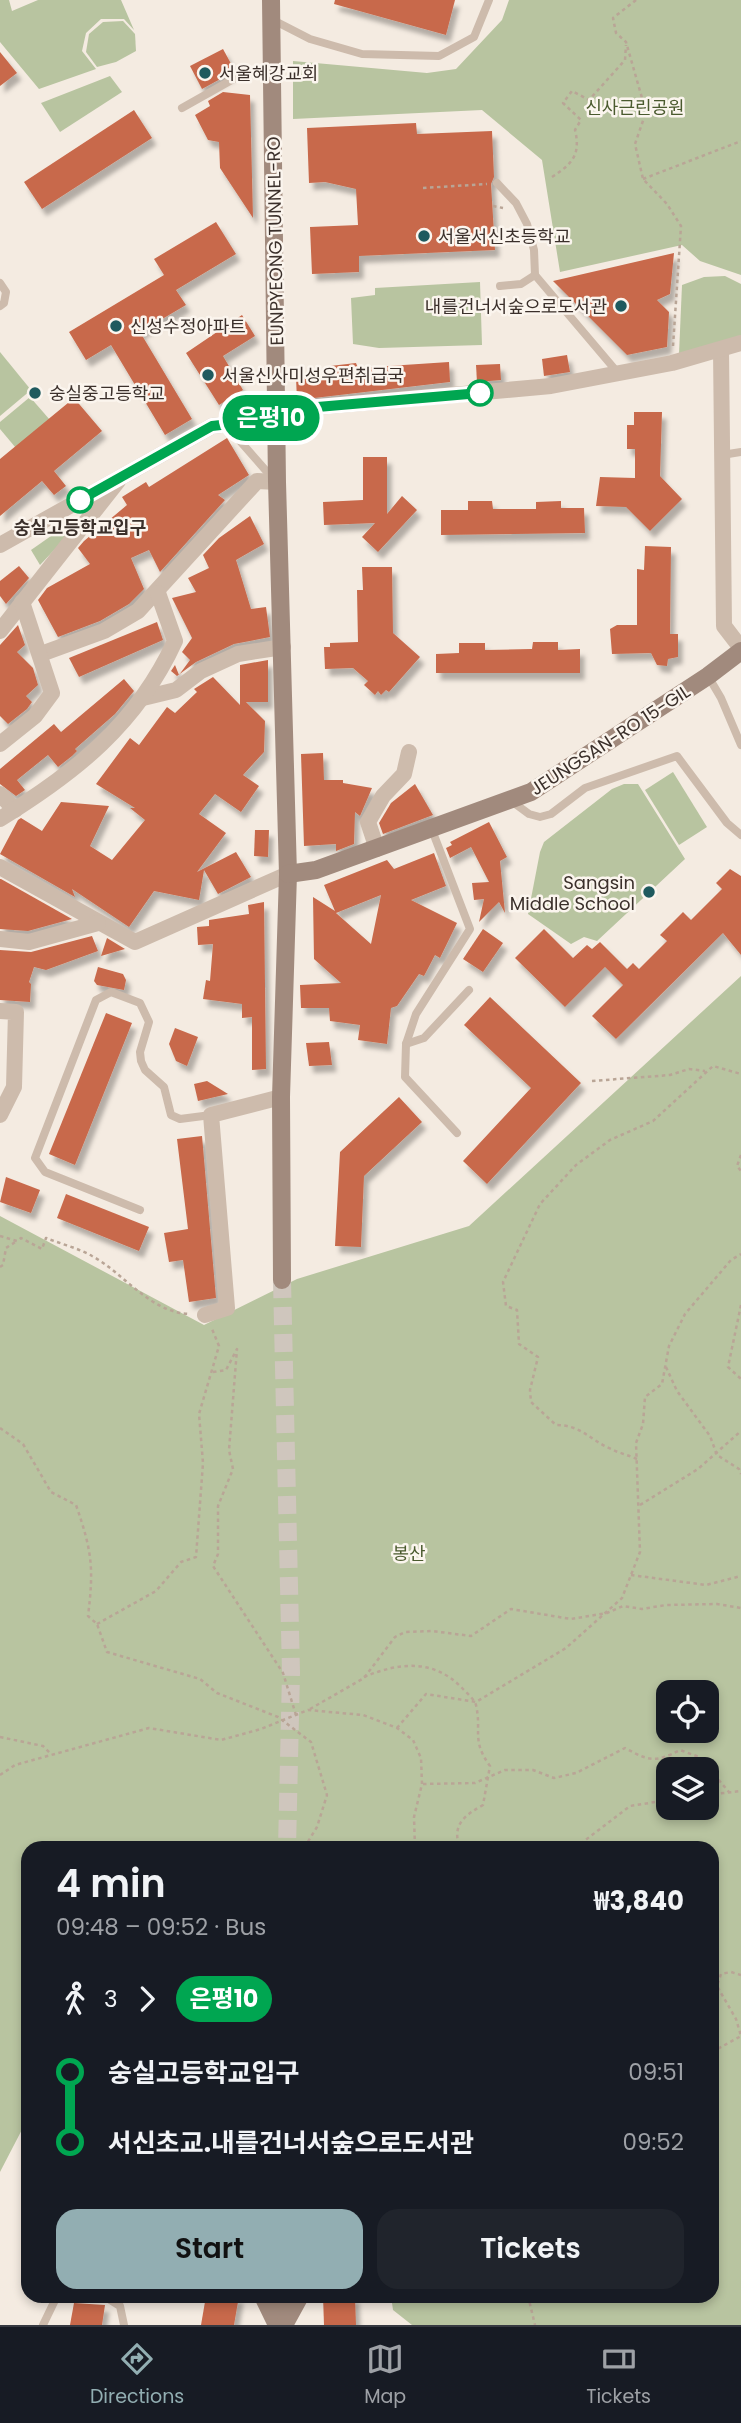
<!DOCTYPE html>
<html lang="en">
<head>
<meta charset="utf-8">
<style>
	body { margin:0; font-family:Poppins,"Noto Sans KR",sans-serif; background:#20242c; color:#f1f3f6; height:100vh; display:flex; flex-direction:column; font-size:26px; white-space:nowrap }
	* { box-sizing:border-box; margin:0 }
	p { font-size:23px; color:#9ea1a6 }
	.icon { flex:none; width:38px; height:38px; fill:none; stroke:currentColor; stroke-width:2; stroke-linecap:round; stroke-linejoin:round }
	.map { position:relative; flex:1; overflow:hidden }
	.side { position:absolute; left:21px; top:1841px; width:698px; height:462px; display:flex; flex-direction:column; background:#171b24; border-radius:21px; box-shadow:0 4px 10px #0003 }
	.side>* { flex:none }
	.badge { padding:0 14px; border-radius:23px; font-size:24px; line-height:46px }
	.fabs { position:absolute; left:656px; top:1680px; display:grid; gap:14px }
	.fabs a { display:grid; place-items:center; width:63px; height:63px; border-radius:14px; background:#171b24; box-shadow:0 4px 10px #0003; font-size:35px }
	.map>.badge { position:absolute; translate:-50% -50%; box-shadow:0 0 0 4px #fff }
	.legs { display:flex; align-items:center; gap:10px; height:77px; padding:0 35px; font-size:23px }
	.legs p { margin-inline-start:auto }
	.head { display:flex; align-items:center; justify-content:space-between; height:119px; padding:0 35px }
	h1 { font-size:38px; font-weight:600; line-height:52px }
	.primary-button { display:flex; gap:14px; margin-top:auto; padding:14px 35px }
	.primary-button a { flex:1; height:80px; border-radius:21px; background:#92aeb2; color:#111; font-size:28px; font-weight:600; line-height:80px; text-align:center }
	.primary-button a+a { background:#20242c; color:#f1f3f6 }
	ul { padding:0 35px; list-style:none }
	li { display:flex; align-items:center; gap:24px; height:70px; font-size:26px }
	li i { display:grid; place-items:center; width:10px; height:100%; margin:0 9px; background:currentColor }
	li i::after { content:''; width:18px; height:18px; margin:-9px; border:5px solid; border-radius:50%; background:#171b24 }
	li p { margin-inline-start:auto }
	li:first-child i { background:linear-gradient(#0000 50%,currentColor 0) }
	li:last-child i { background:linear-gradient(currentColor 50%,#0000 0) }
	.menu { display:flex; justify-content:space-around; align-items:center; height:98px; border-top:2px solid #363941; background:#171b24; font-size:19px; color:#9ea1a6 }
	.menu a { display:grid; justify-items:center; gap:4px }
	.menu .selected { color:#92aeb2 }
	.map>svg:first-child { display:block }
</style>
</head>
<body>
<div class="map">
<svg width="741" height="2325" viewBox="0 0 741 2325">
	<defs>
		<filter id="shadow"><feDropShadow dx="4.5" dy="7" stdDeviation="2" flood-color="#0004"/></filter>
	</defs>
	<rect width="100%" height="100%" fill="#f4ebe1"/>
	<!-- green -->
	<g fill="#b8c4a0" fill-rule="evenodd">
		<polygon points="0,0 9,0 12,11 38,0 121,0 134,30 124,19 101,19 86,33 82,51 96,69 39,89 0,42"/>
		<polygon points="509,0 741,0 741,275 700,261 682,245 560,272 542,160 482,110 293,119 293,61 427,73 456,69 502,20"/>
		<polygon points="123,21 135,34 136,51 116,62 97,67 86,52 89,34 103,22"/>
		<polygon points="110,76 122,92 60,132 41,103"/>
		<polygon points="725,276 741,284 741,336 679,354 682,285 704,277"/>
		<polygon points="480,282 482,345 379,348 353,344 351,298 375,295 375,288"/>
		<polygon points="0,352 31,390 0,416"/>
		<polygon points="30,397 70,443 36,472 0,429 0,422"/>
		<polygon points="74,520 76,527 40,565 31,550"/>
		<polygon points="673,772 707,827 679,845 645,790"/>
		<polygon points="624,784 638,784 685,859 597,941 584,937 571,944 528,914 540,852 544,842 612,789"/>
		<path d="M741,976V2325H412L393,2310L391,2296H712V1848H28V2118L0,2172V1216L204,1325L297,1279L469,1226ZM668,1692H707V1731H668ZM668,1769H707V1808H668Z"/>
	</g>
	<!-- building -->
	<g fill="#c8694b" fill-rule="evenodd" filter="url(#shadow)">
		<polygon points="335,0 455,0 446,35 334,4"/>
		<polygon points="223,49 235,71 202,89 190,66"/>
		<polygon points="0,52 17,73 0,86"/>
		<polygon points="223,92 250,95 253,218 220,168 219,142 208,140 195,115 210,106 208,101"/>
		<polygon points="134,110 152,138 42,209 24,182"/>
		<polygon points="416,123 417,134 492,131 494,177 491,184 495,250 359,256 359,272 312,274 310,227 358,225 356,189 325,182 309,183 307,128"/>
		<polygon points="216,222 236,254 176,290 186,305 140,332 192,419 165,435 111,345 86,360 69,332 164,275 154,259"/>
		<polygon points="674,253 670,294 657,300 669,312 667,347 627,355 553,281"/>
		<polygon points="242,315 255,336 223,356 243,390 219,405 186,353"/>
		<polygon points="567,355 570,372 544,376 542,359"/>
		<polygon points="449,362 450,382 297,400 296,378 331,377 330,366 356,363 358,368"/>
		<polygon points="500,364 501,380 477,382 476,365"/>
		<polygon points="74,398 102,431 54,471 66,486 54,495 42,481 0,516 0,459"/>
		<polygon points="634,412 662,412 660,476 682,499 650,531 626,507 596,506 600,477 635,478 635,449 627,449 627,425 634,425"/>
		<polygon points="227,438 249,475 218,495 225,500 160,572 149,550 131,558 144,589 129,604 100,621 58,637 38,600 47,588 90,564 78,548 84,541 127,505 122,497 146,482 149,487"/>
		<polygon points="363,457 387,457 387,514 402,496 417,510 378,552 362,537 375,523 324,525 323,502 363,500"/>
		<polygon points="468,501 492,501 493,509 536,509 536,502 561,501 561,508 584,508 585,533 441,535 441,510 468,510"/>
		<polygon points="250,516 264,544 236,560 237,563 251,609 266,607 270,637 234,644 196,662 177,676 171,671 175,665 179,675 190,660 182,652 192,638 172,598 196,592 188,578 209,568 203,555 219,538"/>
		<polygon points="645,546 671,547 670,634 678,634 678,657 668,659 667,666 657,665 651,653 612,654 610,629 617,625 637,625 637,569 644,570"/>
		<polygon points="19,566 29,578 6,604 0,596 0,581"/>
		<polygon points="362,567 392,567 393,633 420,657 389,692 386,690 381,695 378,691 375,695 364,685 368,681 353,668 325,669 324,647 330,647 330,643 358,642 357,590 363,590"/>
		<polygon points="157,622 163,640 79,677 69,658"/>
		<polygon points="18,625 25,645 17,652 33,668 38,685 26,696 32,702 27,709 8,724 0,716 0,645"/>
		<polygon points="533,642 558,642 558,650 580,649 580,673 436,673 436,654 459,653 459,643 485,643 485,650 532,649"/>
		<polygon points="268,660 268,702 246,702 265,721 264,752 243,775 259,786 241,812 215,794 199,814 226,833 197,872 236,852 251,877 218,894 204,870 199,900 154,891 129,927 72,889 75,897 0,854 18,820 21,818 42,831 61,802 109,806 90,846 112,860 145,820 130,808 135,808 96,784 130,738 139,745 167,707 175,713 197,692 194,689 213,677 240,705 240,665"/>
		<polygon points="124,679 134,691 115,714 75,749 77,751 72,756 58,767 48,755 17,780 25,790 16,796 0,784 0,769 54,724 61,732"/>
		<polygon points="323,753 324,780 343,780 343,783 372,788 360,816 355,812 354,844 336,851 336,844 304,846 301,754"/>
		<polygon points="415,784 433,815 383,834 379,823 391,803"/>
		<polygon points="489,822 507,857 500,861 505,913 499,902 479,922 484,899 474,900 472,883 489,882 471,847 450,858 446,848 452,845 450,842"/>
		<polygon points="255,830 269,830 268,857 254,856"/>
		<path d="M434,853L446,886L411,900L457,923L440,958L435,955L424,976L419,974L397,1006L391,1008L387,1044L358,1040L360,1025L330,1021L329,1008H301L300,985L341,983L314,959L313,897L335,911L324,885L387,860L394,869ZM381,895L371,944L336,913Z"/>
		<polygon points="730,869 741,876 741,955 723,933 616,1039 592,1016 623,985 605,967 565,1007 515,958 544,929 573,958 587,945 592,949 600,942 627,969 633,963 639,969 667,941 660,935 683,912 691,920 722,889 716,883"/>
		<polygon points="0,879 1,879 72,919 28,931 0,929"/>
		<polygon points="264,902 266,1069 252,1070 252,1017 242,1018 242,1004 203,999 206,980 210,981 213,944 198,945 197,927 209,926 209,920 249,914 248,905"/>
		<polygon points="483,929 503,943 483,972 463,959"/>
		<polygon points="92,936 98,951 46,970 34,967 29,982 31,984 30,1002 0,1000 0,950 31,952"/>
		<polygon points="107,938 125,949 101,956"/>
		<polygon points="98,967 123,974 126,980 124,990 97,985 94,981"/>
		<polygon points="490,997 581,1083 487,1184 463,1161 531,1088 464,1025"/>
		<polygon points="106,1013 132,1023 75,1165 49,1154"/>
		<polygon points="175,1028 198,1037 187,1066 176,1061 169,1044"/>
		<polygon points="329,1042 332,1065 309,1066 306,1043"/>
		<polygon points="207,1081 228,1094 198,1101 194,1084"/>
		<polygon points="399,1097 422,1122 364,1176 361,1247 335,1246 340,1152"/>
		<polygon points="202,1136 216,1298 189,1302 183,1260 169,1262 164,1233 188,1229 177,1139"/>
		<polygon points="6,1177 40,1190 31,1213 0,1202"/>
		<polygon points="66,1194 149,1227 139,1251 57,1218"/>
		<polygon points="206,2296 239,2296 234,2325 201,2325"/>
		<polygon points="323,2296 355,2296 356,2325 324,2325"/>
		<polygon points="74,2303 105,2305 102,2325 70,2325"/>
	</g>
	<g fill="none" stroke-linecap="round" stroke-linejoin="round">
		<!-- secondary-tunnel -->
		<polyline stroke="#cfc6bd" stroke-width="18" stroke-dasharray="18 9" stroke-linecap="butt" points="282,1280 291,1673 287,1848"/>
		<!-- path -->
		<g stroke="#b9a596" stroke-width="2.5" stroke-dasharray="3.5 3.5" stroke-linecap="butt">
			<polyline points="636,0 613,18 616,33 626,42 646,112 635,144 643,179 667,204 681,226 673,346"/>
			<path d="M552,177C572,164 581,155 575,130L581,120L563,103L572,91L589,100L625,60L626,45"/>
			<polyline points="643,179 741,141"/>
			<polyline points="423,188 487,184"/>
			<polyline points="493,206 503,208"/>
			<polyline points="592,1081 670,1075 689,1069 705,1071"/>
			<polyline points="741,1155 737,1166 741,1171"/>
			<path d="M0,1236L17,1241L21,1238L42,1249L46,1238C61,1244 78,1248 92,1256C124,1273 150,1313 190,1314"/>
			<polyline points="0,1267 3,1265 6,1248 17,1241"/>
			<polyline points="741,1305 728,1367 741,1379"/>
			<polyline points="666,1367 677,1391 710,1436 717,1455 739,1469 741,1474"/>
			<polyline points="213,1372 226,1370 237,1349 229,1450 233,1469 218,1506 218,1554 213,1566 283,1673 296,1715"/>
			<path d="M0,1428L23,1444L51,1492L76,1505C92,1551 94,1568 88,1616L97,1624L107,1652L200,1679L217,1693L278,1717L311,1742L327,1795L317,1827L304,1848"/>
			<path d="M637,1459C628,1455 619,1453 611,1449C590,1440 581,1425 556,1425L531,1402L530,1390L538,1357L519,1344L517,1310L506,1306L503,1282L540,1204L576,1165L610,1140L653,1121L713,1066L741,1074"/>
			<polyline points="640,1505 698,1469 741,1431"/>
			<polyline points="631,1575 706,1585 741,1576"/>
			<polyline points="97,1624 156,1591 181,1562 196,1557 203,1463 199,1414 219,1346 212,1329"/>
			<path d="M364,1677C400,1662 434,1659 462,1688C467,1693 474,1699 476,1705C482,1732 471,1740 490,1766L483,1805C465,1815 451,1825 460,1848"/>
			<polyline points="310,1709 364,1678 395,1637 405,1632 432,1631 471,1636 511,1609 571,1619 607,1613 623,1606 642,1609 666,1605 717,1604 741,1608"/>
			<polyline points="397,1728 426,1694 476,1702 566,1648 622,1598 640,1552 636,1443 643,1424 645,1397 662,1384 669,1346 685,1314 731,1260 741,1254"/>
			<polyline points="0,1737 43,1746 51,1754"/>
			<polyline points="0,1775 15,1765 149,1728 221,1740 261,1729 308,1710 363,1715 397,1728 413,1740 421,1758 422,1784 414,1817 415,1848"/>
			<path d="M423,1784L475,1783L505,1770H533L554,1778L576,1773L625,1748C649,1761 655,1763 680,1750L699,1757L729,1792"/>
			<polyline points="707,1795 741,1791"/>
			<polyline points="575,1848 630,1806 668,1800"/>
			<polyline points="712,2052 741,2036 736,2019 717,1986 721,1974 731,1972 741,1975"/>
			<polyline points="528,2296 535,2325"/>
		</g>
		<!-- lane -->
		<g stroke="#cdbbac" stroke-width="8">
			<polyline points="273,20 310,39 362,54 439,56 474,37 489,0"/>
			<polyline points="182,108 244,73"/>
			<polyline points="497,183 516,203 527,224 534,250 535,275 618,373"/>
			<polyline points="0,283 6,292 4,303 0,306"/>
			<polyline points="500,286 521,284 535,275"/>
			<polyline points="226,425 275,481"/>
			<polyline points="722,455 741,452"/>
			<polyline points="708,676 721,698 741,745"/>
			<polyline points="510,800 529,814 540,817 551,814 585,788 677,756 727,823 741,835"/>
			<polyline points="432,830 470,929 416,1014 406,1044 405,1077 457,1133"/>
			<polyline points="406,1044 424,1038 469,990"/>
			<polyline points="140,1210 45,1172 35,1158 96,1000 111,992 140,1003 149,1022 140,1052 141,1061 145,1070 164,1087 171,1115 180,1119 211,1115"/>
			<polyline points="104,2296 120,2306 124,2325"/>
			<polyline points="43,2325 57,2296"/>
		</g>
		<!-- street -->
		<g stroke="#cdbbac" stroke-width="16">
			<polyline points="721,350 724,626 741,648"/>
			<polyline points="0,545 212,426 256,421 306,408 551,386 672,363 741,343"/>
			<polyline points="0,631 118,481"/>
			<polyline points="41,654 104,631 138,611 257,481 277,482"/>
			<polyline points="143,698 176,690 201,671 238,654 283,647"/>
			<polyline points="0,744 35,716 52,693 22,602"/>
			<polyline points="0,794 15,810"/>
			<path d="M0,819C76,772 137,724 175,641L158,593"/>
			<polyline points="377,849 368,822 383,796 404,774 409,752"/>
			<polyline points="0,867 135,942 288,874"/>
			<polyline points="0,939 29,942 98,923"/>
			<polyline points="0,1011 16,1012 14,1087 0,1115"/>
			<polyline points="205,1315 227,1308 211,1115 281,1097"/>
		</g>
		<!-- secondary -->
		<g stroke="#a18a7d" stroke-width="18">
			<polyline points="271,0 277,482 288,874 281,1097 282,1280"/>
			<polyline points="288,874 316,870 531,792 708,676 741,651"/>
			<polyline points="263,2296 277,2325"/>
			<polyline points="280,2325 280,2296"/>
			<polyline points="284,2325 300,2296"/>
		</g>
	</g>
	<g fill="none" stroke-linecap="round" stroke-linejoin="round">
		<defs>
			<polyline id="line-1" points="80,500 212,426 256,421 306,408 480,393"/>
		</defs>
		<!-- line-1 casing -->
		<use href="#line-1" stroke="#fff" stroke-width="16"/>
		<!-- line-1 -->
		<use href="#line-1" stroke="#00a651" stroke-width="10"/>
	</g>
	<!-- markers -->
	<g fill="#1f5a5e" stroke="#fbf5ee" stroke-width="2.5">
		<circle cx="205" cy="73" r="7"/>
		<circle cx="424" cy="236" r="7"/>
		<circle cx="621" cy="306" r="7"/>
		<circle cx="116" cy="326" r="7"/>
		<circle cx="208" cy="375" r="7"/>
		<circle cx="35" cy="393" r="7"/>
		<circle cx="649" cy="892" r="7"/>
	</g>
	<g fill="#fff" stroke="#00a651" stroke-width="3.5">
		<circle cx="480" cy="393" r="12"/>
		<circle cx="80" cy="500" r="12"/>
	</g>
	<g text-anchor="middle" dominant-baseline="central" stroke-width="5" stroke-linejoin="round" paint-order="stroke">
		<!-- poi labels -->
		<g font-size="18" fill="#3b302b" stroke="#fbf5ee" text-anchor="start">
			<text x="219" y="73">서울혜강교회</text>
			<text x="438" y="236">서울서신초등학교</text>
			<text x="607" y="306" text-anchor="end">내를건너서숲으로도서관</text>
			<text x="130" y="326">신성수정아파트</text>
			<text x="222" y="375">서울신사미성우편취급국</text>
			<text x="49" y="393">숭실중고등학교</text>
			<text x="635" y="882" text-anchor="end">Sangsin<tspan x="635" dy="21">Middle School</tspan></text>
		</g>
		<!-- park labels -->
		<g font-size="18" fill="#4a5a2e" stroke="#fbf5ee">
			<text x="635" y="107">신사근린공원</text>
			<text x="409" y="1553">봉산</text>
		</g>
		<!-- street labels -->
		<g font-size="18" fill="#3b302b" stroke="#fbf5ee">
			<text transform="translate(275 241) rotate(-91)">EUNPYEONG TUNNEL-RO</text>
			<text transform="translate(610 740) rotate(-33)">JEUNGSAN-RO 15-GIL</text>
		</g>
		<!-- stop labels -->
		<g font-size="18" font-weight="bold" fill="#3b302b" stroke="#fbf5ee">
			<text x="80" y="527">숭실고등학교입구</text>
		</g>
	</g>
</svg>
<div class="fabs">
<a><svg class="icon" aria-label="locate" viewBox="0 0 24 24"><circle cx="12" cy="12" r="6"/><path d="M12 2v4M12 18v4M2 12h4M18 12h4"/></svg></a>
<a><svg class="icon" aria-label="layers" viewBox="0 0 24 24"><path d="M12 4l9 5-9 5-9-5zM3 14l9 5 9-5"/></svg></a>
</div>
<b class="badge" style="left:271px;top:418px;background:#00a651;color:#fff">은평10</b>
<section class="side">
<div class="head"><div><h1>4 min</h1><p>09:48 – 09:52 · Bus</p></div><b>₩3,840</b></div>
<div class="legs"><svg class="icon" aria-label="walk" viewBox="0 0 24 24"><circle cx="13" cy="4" r="2"/><path d="M13 8l-2 6 4 7M11 14l-3 7M7 12l3-4h3l4 4"/></svg>3<svg class="icon" aria-label="forward" viewBox="0 0 24 24"><path d="M9 5l7 7-7 7"/></svg><b class="badge" style="background:#00a651;color:#fff">은평10</b></div>
<ul>
<li><i style="color:#00a651"></i><b>숭실고등학교입구</b><p>09:51</p></li>
<li><i style="color:#00a651"></i><b>서신초교.내를건너서숲으로도서관</b><p>09:52</p></li>
</ul>
<div class="primary-button"><a>Start</a><a>Tickets</a></div>
</section>
</div>
<nav class="menu">
<a class="selected"><svg class="icon" aria-label="directions" viewBox="0 0 24 24"><path d="M12 3l9 9-9 9-9-9zM9 14v-3h6M13 9l2 2-2 2"/></svg>Directions</a>
<a><svg class="icon" aria-label="map" viewBox="0 0 24 24"><path d="M3 6l6-2 6 2 6-2v14l-6 2-6-2-6 2zM9 4v14M15 6v14"/></svg>Map</a>
<a><svg class="icon" aria-label="tickets" viewBox="0 0 24 24"><path d="M3 7h18v10H3zM15 7v10"/></svg>Tickets</a>
</nav>
</body>
</html>
